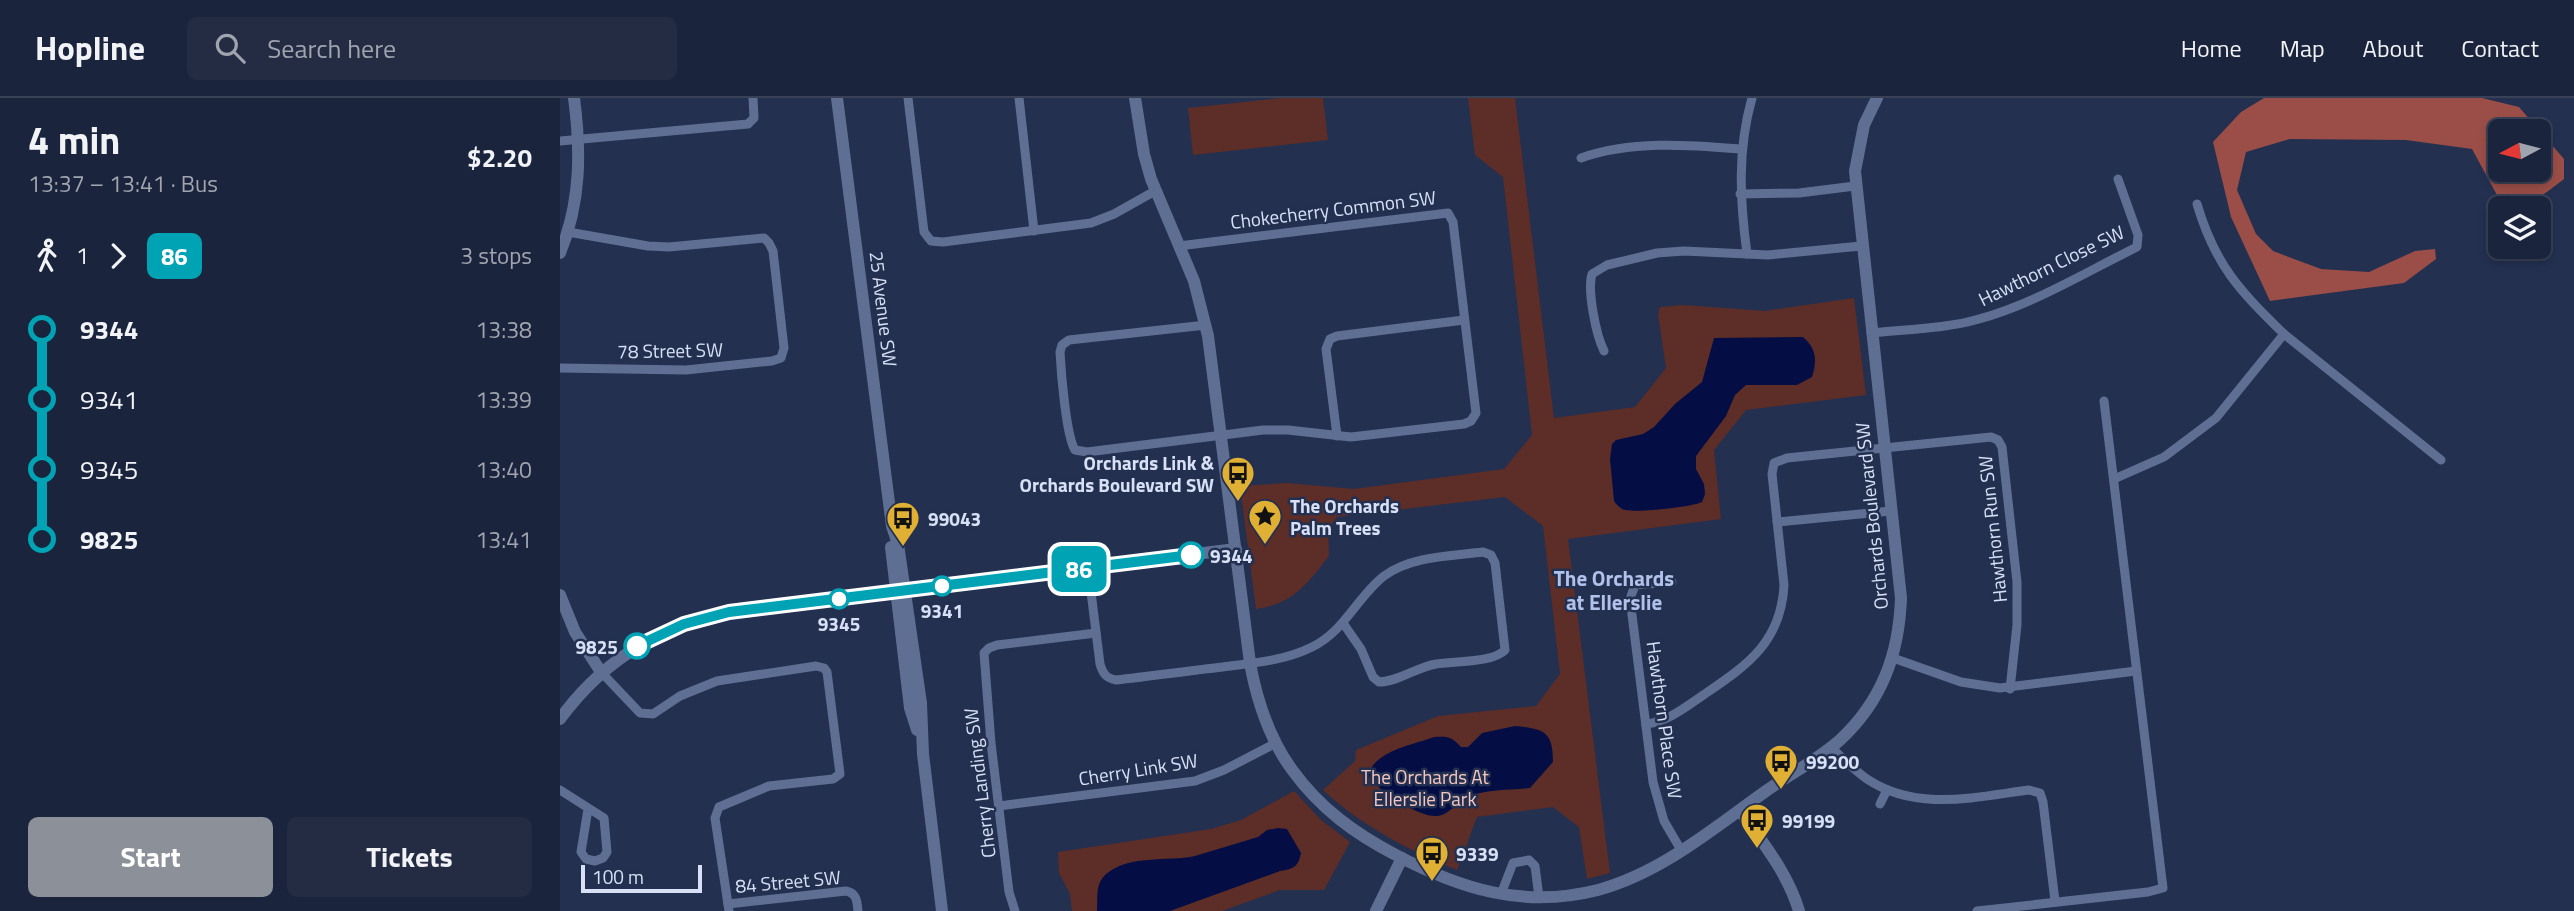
<!DOCTYPE html>
<html lang="en">
<head>
<meta charset="utf-8">
<style>
	body { margin:0; font-family:"Titillium Web",sans-serif; background:#232c43; color:#f1f3f6; height:100vh; display:flex; flex-direction:column; font-size:26px; white-space:nowrap }
	* { box-sizing:border-box; margin:0 }
	p { font-size:23px; color:#9fa4af }
	.icon { flex:none; width:38px; height:38px; fill:none; stroke:currentColor; stroke-width:2; stroke-linecap:round; stroke-linejoin:round }
	.map { position:relative; flex:1; overflow:hidden }
	.sheet { display:flex; flex-direction:column; background:#1a243c; width:560px }
	.sheet>* { flex:none }
	.badge { padding:0 14px; border-radius:10px; font-size:24px; line-height:46px }
	.needle { width:46px; rotate:263deg }
	.fabs { position:absolute; left:1928px; top:21px; display:grid; gap:14px }
	.fabs a { display:grid; place-items:center; width:63px; height:63px; border-radius:10px; background:#1a243c; box-shadow:0 4px 10px #0003,0 0 0 2px #384156; font-size:35px }
	.scale { position:absolute; left:21px; bottom:18px; width:121px; box-sizing:border-box; padding-left:7px; border:4px solid #d7e0f5; border-top:0; font-size:19px; line-height:24px; white-space:nowrap; color:#d7e0f5; -webkit-text-stroke:5px #233050; paint-order:stroke }
	.map>.badge { position:absolute; translate:-50% -50%; box-shadow:0 0 0 4px #fff }
	.legs { display:flex; align-items:center; gap:10px; height:77px; padding:0 28px; font-size:23px }
	.legs p { margin-inline-start:auto }
	.summary { display:flex; align-items:center; justify-content:space-between; height:119px; padding:0 28px }
	h1 { font-size:38px; font-weight:700; line-height:52px }
	.cta { display:flex; gap:14px; margin-top:auto; padding:14px 28px }
	.cta a { flex:1; height:80px; border-radius:10px; background:#8c9099; color:#fff; font-size:28px; font-weight:700; line-height:80px; text-align:center }
	.cta a+a { background:#232c43; color:#f1f3f6 }
	ul { padding:0 28px; list-style:none }
	li { display:flex; align-items:center; gap:24px; height:70px; font-size:26px }
	li i { display:grid; place-items:center; width:10px; height:100%; margin:0 9px; background:currentColor }
	li i::after { content:''; width:18px; height:18px; margin:-9px; border:5px solid; border-radius:50%; background:#1a243c }
	li p { margin-inline-start:auto }
	li:first-child i { background:linear-gradient(#0000 50%,currentColor 0) }
	li:last-child i { background:linear-gradient(currentColor 50%,#0000 0) }
	header { display:flex; align-items:center; gap:42px; box-sizing:border-box; height:98px; padding:0 35px; background:#1a243c; border-bottom:2px solid #384156 }
	header strong { font-size:33px }
	nav { display:flex; gap:38px; margin-inline-start:auto; font-size:24px }
	.search { width:490px; height:63px; background:#232c43; display:flex; align-items:center; gap:18px; box-sizing:border-box; padding:0 24px; border-radius:10px; color:#9fa4af; font-size:26px }
	main { display:flex; flex:1; min-height:0 }
	.map>svg:first-child { display:block }
</style>
</head>
<body>
<header>
<strong>Hopline</strong>
<div class="search"><svg class="icon" aria-label="search" viewBox="0 0 24 24"><circle cx="10" cy="10" r="6"/><path d="M15 15l6 6"/></svg>Search here</div>
<nav><a>Home</a><a>Map</a><a>About</a><a>Contact</a></nav>
</header>
<main>
<section class="sheet">
<div class="summary"><div><h1>4 min</h1><p>13:37 – 13:41 · Bus</p></div><b>$2.20</b></div>
<div class="legs"><svg class="icon" aria-label="walk" viewBox="0 0 24 24"><circle cx="13" cy="4" r="2"/><path d="M13 8l-2 6 4 7M11 14l-3 7M7 12l3-4h3l4 4"/></svg>1<svg class="icon" aria-label="forward" viewBox="0 0 24 24"><path d="M9 5l7 7-7 7"/></svg><b class="badge" style="background:#00a3b4;color:#fff">86</b><p>3 stops</p></div>
<ul>
<li><i style="color:#00a3b4"></i><b>9344</b><p>13:38</p></li>
<li><i style="color:#00a3b4"></i><span>9341</span><p>13:39</p></li>
<li><i style="color:#00a3b4"></i><span>9345</span><p>13:40</p></li>
<li><i style="color:#00a3b4"></i><b>9825</b><p>13:41</p></li>
</ul>
<div class="cta"><a>Start</a><a>Tickets</a></div>
</section>
<div class="map">
<svg width="2014" height="813" viewBox="0 0 2014 813">
	<rect width="100%" height="100%" fill="#233050"/>
	<!-- green -->
	<g fill="#5d2d28">
		<polygon points="721,0 763,0 768,42 633,57 628,10"/>
		<path d="M908,0H955L994,320L1075,309L1106,270L1098,216L1100,209L1123,207L1205,213L1294,200L1306,297L1186,312L1154,352L1161,421L1008,441L1050,775L1027,781L1019,729L993,709L917,719L897,772C848,752 802,728 763,692L795,663L796,652L878,618L976,608L1000,576L983,428L945,399L777,419L768,431L769,458C747,486 733,506 696,511L680,388L727,385L794,391L944,371L972,337L943,79L915,57Z"/>
		<polygon points="734,693 761,722 790,744 764,792 720,792 662,813 512,813 510,796 499,775 498,754 651,731 681,722"/>
	</g>
	<!-- forest -->
	<path fill="#9a4e47" fill-rule="evenodd" d="M1704,0H1922L1959,9L2004,61V81C1986,95 1968,110 1944,110L1912,51L1846,42L1730,41L1686,54L1677,92L1696,136L1713,153L1761,171L1809,174L1855,153L1875,151L1876,161L1844,185L1710,203L1671,119L1653,44L1681,14ZM1941,33H1979V72H1941Z"/>
	<!-- water -->
	<g fill="#040e45">
		<path d="M1243,239C1257,251 1257,263 1252,279L1237,287H1186L1175,297L1166,318L1136,358V371L1144,386L1145,396L1142,404C1133,409 1070,416 1062,411C1059,409 1056,406 1054,403L1050,361L1052,346L1056,342L1083,336L1094,329L1115,306L1142,284L1154,240Z"/>
		<path d="M955,628C984,631 993,633 993,664L970,690C951,692 928,691 909,698C898,702 890,717 877,718C860,720 816,692 808,677C815,653 852,647 874,639C888,638 892,639 901,649H908L922,635Z"/>
		<path d="M718,730L727,731L741,755C738,769 734,771 720,773L610,813H537C538,800 535,787 545,777C568,756 607,764 635,758C656,752 677,745 698,739L707,732Z"/>
	</g>
	<g fill="none" stroke-linecap="round" stroke-linejoin="round">
		<!-- street -->
		<g stroke="#5f6f93" stroke-width="9">
			<polyline points="348,0 364,134 371,143 383,144 531,125 554,116 595,93"/>
			<polyline points="459,0 474,133"/>
			<polyline points="0,43 188,26 194,20 193,0"/>
			<path d="M1021,60C1072,42 1129,47 1181,51"/>
			<polyline points="1180,96 1239,95 1295,88"/>
			<path d="M1637,106C1655,167 1679,192 1724,236"/>
			<path d="M619,148L888,115L893,124L916,315L911,323L904,326L791,339L728,332H703L527,354L515,352C506,338 501,273 500,254L502,247L509,242L646,227"/>
			<path d="M1187,156C1180,103 1177,53 1192,0"/>
			<path d="M1311,235C1346,231 1385,231 1419,221C1474,206 1526,174 1577,149L1578,137L1558,81"/>
			<path d="M1044,253C1036,237 1027,192 1032,176L1047,167L1097,155L1124,153L1208,157L1301,148"/>
			<polyline points="0,270 126,272 212,263 221,260 224,250 213,153 209,145 204,140 109,149 88,148 8,134"/>
			<polyline points="777,338 766,251 770,241 777,238 904,222"/>
			<polyline points="1554,381 1604,359 1656,320 1724,236 1881,362"/>
			<polyline points="1217,424 1331,413"/>
			<path d="M528,470L540,566C543,576 546,580 556,582C592,578 627,573 663,569C693,565 724,563 752,549C784,534 797,499 824,478C851,458 891,458 923,454L931,457L935,465L945,552C933,565 894,563 876,566C857,569 838,584 819,584L813,579L801,551L783,525"/>
			<polyline points="1112,484 1075,487 1070,501 1093,684 1104,723 1121,752"/>
			<polyline points="1333,560 1401,584 1440,590 1576,573"/>
			<polyline points="41,574 80,615 93,616 120,598 157,583 256,568 264,570 267,574 280,676 273,681 209,688 159,709 155,720 169,813"/>
			<path d="M1086,626C1106,624 1123,611 1139,600C1184,569 1221,547 1224,487L1212,376L1214,365L1227,360L1431,339L1438,342L1442,349L1457,484V527L1450,591"/>
			<path d="M1271,649C1282,660 1294,672 1307,681C1356,714 1415,699 1469,692L1480,695L1483,704L1495,803"/>
			<polyline points="0,692 44,720 47,754 43,760 35,763 26,761 21,754 28,711"/>
			<polyline points="1320,706 1327,692"/>
			<polyline points="439,708 635,683 664,672 716,645"/>
			<polyline points="941,796 953,765 969,762 975,768 979,799"/>
			<path d="M168,806L286,793C297,795 297,804 298,813"/>
			<polyline points="455,813 449,794 431,645 424,555 429,550 437,547 536,535"/>
			<polyline points="1417,813 1588,794 1603,790 1544,303"/>
		</g>
		<!-- secondary -->
		<g stroke="#5f6f93" stroke-width="12">
			<polyline points="277,0 332,428 338,446 361,605 363,656 382,813"/>
			<path d="M575,0L584,56L591,81L634,183L648,238L690,565C697,603 709,641 733,673C760,710 794,735 834,756C900,791 963,811 1038,792C1101,775 1154,730 1206,693C1230,676 1259,661 1280,642C1322,603 1339,556 1341,500L1295,73L1304,27L1317,0"/>
			<path d="M0,155C21,104 21,53 14,0"/>
			<polyline points="331,449 350,610 357,632"/>
			<polyline points="0,497 15,534 41,574"/>
			<path d="M0,621C46,558 108,523 184,512L676,451"/>
			<path d="M1180,712C1202,744 1228,775 1239,813"/>
			<polyline points="816,813 842,760"/>
		</g>
	</g>
	<g fill="none" stroke-linecap="round" stroke-linejoin="round">
		<defs>
			<polyline id="line-1" points="77,548 124,526 169,514 631,457"/>
		</defs>
		<!-- line-1 casing -->
		<use href="#line-1" stroke="#fff" stroke-width="16"/>
		<!-- line-1 -->
		<use href="#line-1" stroke="#00a3b4" stroke-width="10"/>
	</g>
	<!-- icons -->
	<defs>
		<symbol id="bus-pin" viewBox="-11 -11 22 30"><path d="M0 17L-7.5 6A9.5 9.5 0 1 1 7.5 6Z" fill="#e0b034" stroke="#233050"/><path d="M-5-6H5V4H4V6H2V4H-2V6H-4V4H-5ZM-3.5-4V0h7V-4ZM-3.5 1.2v1.5H-2V1.2ZM2 1.2v1.5H3.5V1.2Z" fill="#111"/></symbol>
		<symbol id="sight-pin" viewBox="-11 -11 22 30"><path d="M0 17L-7.5 6A9.5 9.5 0 1 1 7.5 6Z" fill="#e0b034" stroke="#233050"/><path d="M0-6L1.8-2.2L6-1.7L2.9 1.2L3.7 5.4L0 3.3L-3.7 5.4L-2.9 1.2L-6-1.7L-1.8-2.2Z" fill="#111"/></symbol>
	</defs>
	<g fill-rule="evenodd">
		<use href="#bus-pin" x="659" y="356" width="38" height="52"/>
		<use href="#sight-pin" x="686" y="399" width="38" height="52"/>
		<use href="#bus-pin" x="324" y="401" width="38" height="52"/>
		<use href="#bus-pin" x="1202" y="644" width="38" height="52"/>
		<use href="#bus-pin" x="1178" y="703" width="38" height="52"/>
		<use href="#bus-pin" x="853" y="736" width="38" height="52"/>
	</g>
	<!-- markers -->
	<g fill="#fff" stroke="#00a3b4" stroke-width="3.5">
		<circle cx="631" cy="457" r="12"/>
		<circle cx="382" cy="488" r="9"/>
		<circle cx="279" cy="501" r="9"/>
		<circle cx="77" cy="548" r="12"/>
	</g>
	<g text-anchor="middle" dominant-baseline="central" stroke-width="5" stroke-linejoin="round" paint-order="stroke">
		<!-- street labels -->
		<g font-size="19" fill="#d7e0f5" stroke="#233050">
			<text transform="translate(773 111) rotate(-7)">Chokecherry Common SW</text>
			<text transform="translate(1491 167) rotate(-26)">Hawthorn Close SW</text>
			<text transform="translate(324 211) rotate(83)">25 Avenue SW</text>
			<text transform="translate(110 252) rotate(-1)">78 Street SW</text>
			<text transform="translate(1311 418) rotate(-96)">Orchards Boulevard SW</text>
			<text transform="translate(1432 431) rotate(-96)">Hawthorn Run SW</text>
			<text transform="translate(1105 622) rotate(82)">Hawthorn Place SW</text>
			<text transform="translate(578 671) rotate(-9)">Cherry Link SW</text>
			<text transform="translate(419 685) rotate(-97)">Cherry Landing SW</text>
			<text transform="translate(228 783) rotate(-5)">84 Street SW</text>
		</g>
		<!-- poi labels -->
		<g font-size="19" font-weight="bold" fill="#d7e0f5" stroke="#233050" text-anchor="start">
			<text x="654" y="364" text-anchor="end">Orchards Link &amp;<tspan x="654" dy="22">Orchards Boulevard SW</tspan></text>
			<text x="730" y="407">The Orchards<tspan x="730" dy="22">Palm Trees</tspan></text>
			<text x="368" y="420">99043</text>
			<text x="1246" y="663">99200</text>
			<text x="1222" y="722">99199</text>
			<text x="896" y="755">9339</text>
		</g>
		<!-- stop labels -->
		<g font-size="19" font-weight="bold" fill="#d7e0f5" stroke="#233050">
			<text x="650" y="457" text-anchor="start">9344</text>
			<text x="382" y="512">9341</text>
			<text x="279" y="525">9345</text>
			<text x="58" y="548" text-anchor="end">9825</text>
		</g>
		<!-- park labels -->
		<g font-size="19" fill="#f5c7c2" stroke="#233050">
			<text x="865" y="678">The Orchards At<tspan x="865" dy="22">Ellerslie Park</tspan></text>
		</g>
		<!-- neighbourhood labels -->
		<g font-size="21" font-weight="bold" fill="#b0c2ea" stroke="#233050">
			<text x="1054" y="480">The Orchards<tspan x="1054" dy="24">at Ellerslie</tspan></text>
		</g>
	</g>
</svg>
<div class="fabs">
<a><svg class="needle" viewBox="-14 -14 28 28"><path d="M0-13l5 13h-10z" fill="#e53935"/><path d="M0 13l5-13h-10z" fill="#9fa4af"/></svg></a>
<a><svg class="icon" aria-label="layers" viewBox="0 0 24 24"><path d="M12 4l9 5-9 5-9-5zM3 14l9 5 9-5"/></svg></a>
</div>
<div class="scale">100 m</div>
<b class="badge" style="left:519px;top:471px;background:#00a3b4;color:#fff">86</b>
</div>
</main>
</body>
</html>
